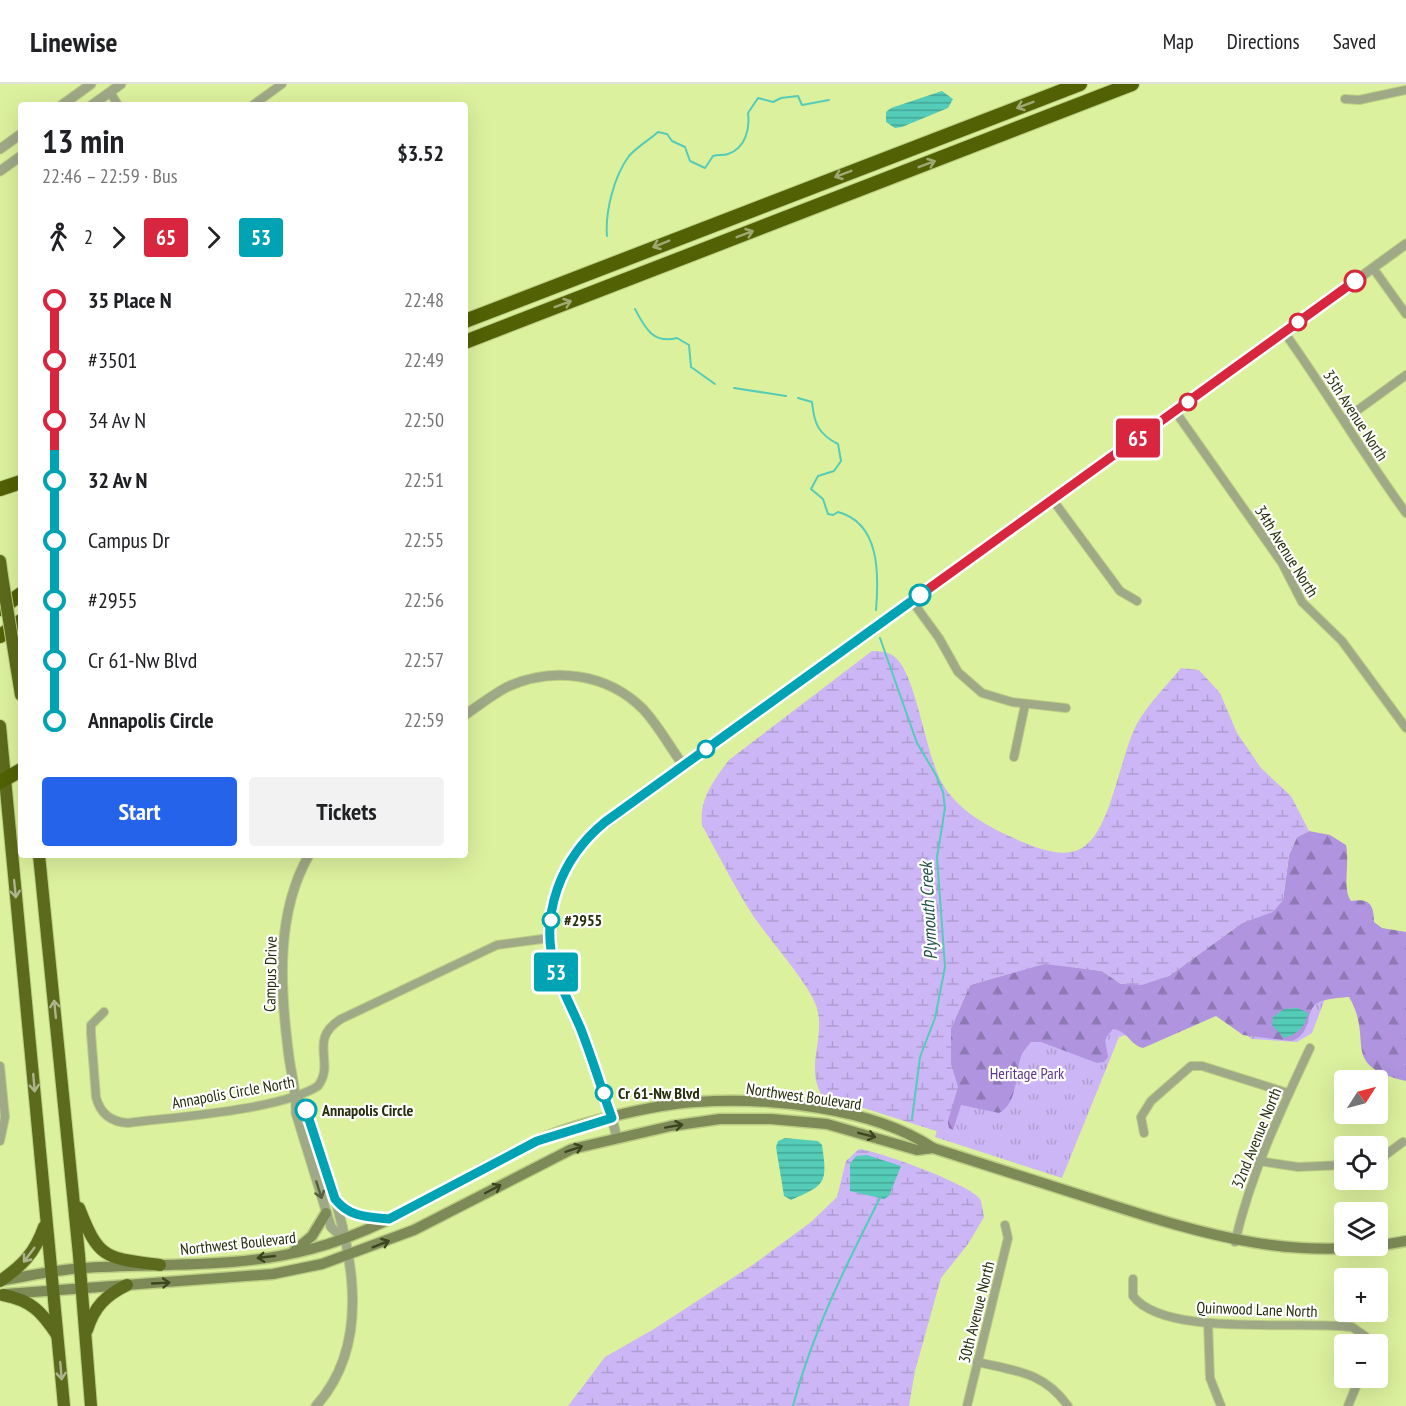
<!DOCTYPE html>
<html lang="en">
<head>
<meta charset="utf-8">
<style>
	body { margin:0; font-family:"PT Sans Narrow",sans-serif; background:#f2f2f2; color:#202124; height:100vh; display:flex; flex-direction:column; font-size:22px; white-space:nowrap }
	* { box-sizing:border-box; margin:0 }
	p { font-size:20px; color:#757577 }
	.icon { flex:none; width:33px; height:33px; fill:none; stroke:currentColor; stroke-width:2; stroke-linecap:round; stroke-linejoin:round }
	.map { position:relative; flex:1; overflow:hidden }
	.side { position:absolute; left:18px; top:18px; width:450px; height:756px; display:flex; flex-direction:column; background:#fff; border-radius:6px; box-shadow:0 6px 24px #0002 }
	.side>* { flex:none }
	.badge { padding:0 12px; border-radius:4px; font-size:21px; line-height:39px }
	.needle { width:39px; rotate:54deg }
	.tools { position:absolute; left:1334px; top:986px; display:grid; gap:12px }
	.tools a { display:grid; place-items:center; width:54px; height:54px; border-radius:6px; background:#fff; box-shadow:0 6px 24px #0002; font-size:30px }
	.map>.badge { position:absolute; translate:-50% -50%; box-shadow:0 0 0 3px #fff }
	.legs { display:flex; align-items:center; gap:9px; height:66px; padding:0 24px; font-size:20px }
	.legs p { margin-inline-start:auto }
	.head { display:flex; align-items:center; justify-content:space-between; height:102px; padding:0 24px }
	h1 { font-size:33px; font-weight:800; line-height:45px }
	.cta { display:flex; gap:12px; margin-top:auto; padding:12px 24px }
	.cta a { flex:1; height:69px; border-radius:6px; background:#2563eb; color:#fff; font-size:24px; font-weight:800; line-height:69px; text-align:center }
	.cta a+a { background:#f2f2f2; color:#202124 }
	ul { padding:0 24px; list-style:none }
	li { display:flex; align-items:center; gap:21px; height:60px; font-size:22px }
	li i { display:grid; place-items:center; width:9px; height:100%; margin:0 8px; background:currentColor }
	li i::after { content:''; width:15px; height:15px; margin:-8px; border:4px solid; border-radius:50%; background:#fff }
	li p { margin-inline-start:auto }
	li:first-child i { background:linear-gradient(#0000 50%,currentColor 0) }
	li:last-child i { background:linear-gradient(currentColor 50%,#0000 0) }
	header { display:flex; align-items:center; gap:36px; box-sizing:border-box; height:84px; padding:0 30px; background:#fff; border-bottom:2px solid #e0e0e0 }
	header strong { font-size:28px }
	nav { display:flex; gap:33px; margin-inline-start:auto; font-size:21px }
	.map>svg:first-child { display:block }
</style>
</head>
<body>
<header>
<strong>Linewise</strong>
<nav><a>Map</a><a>Directions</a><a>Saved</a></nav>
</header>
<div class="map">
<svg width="1406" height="1322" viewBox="0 0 1406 1322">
	<defs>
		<pattern id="grass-tufts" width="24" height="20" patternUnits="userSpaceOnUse" patternTransform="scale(1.5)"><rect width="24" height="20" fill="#ccb6f5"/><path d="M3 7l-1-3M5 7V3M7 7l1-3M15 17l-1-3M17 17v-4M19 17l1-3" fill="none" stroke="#af9dd1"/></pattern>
		<pattern id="forest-firs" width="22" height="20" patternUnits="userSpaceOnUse" patternTransform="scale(1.5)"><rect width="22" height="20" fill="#b094e0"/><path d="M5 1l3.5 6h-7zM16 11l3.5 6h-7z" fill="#8f79b4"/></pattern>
		<pattern id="wetland-marsh" width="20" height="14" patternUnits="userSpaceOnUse" patternTransform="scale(1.5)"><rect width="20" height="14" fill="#ccb6f5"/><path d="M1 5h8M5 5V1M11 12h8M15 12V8" fill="none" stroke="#af9dd1"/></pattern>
		<pattern id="water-rules" width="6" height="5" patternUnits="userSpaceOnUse" patternTransform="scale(1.5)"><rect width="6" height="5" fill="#54ccb8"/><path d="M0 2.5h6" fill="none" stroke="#45a694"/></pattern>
	</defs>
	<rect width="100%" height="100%" fill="#dcf19e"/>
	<!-- grass -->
	<polygon fill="url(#grass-tufts)" points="1328,907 1312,949 1297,958 1252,955 1215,928 1119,953 1062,1094 935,1053 959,965"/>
	<!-- forest -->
	<path fill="url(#forest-firs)" d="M1309,747L1330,751L1346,761C1350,779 1342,804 1351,817C1369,814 1374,820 1374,838L1382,844L1406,848V997C1338,981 1375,957 1349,913C1340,914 1324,914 1316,920C1305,928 1312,951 1291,957L1243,951L1216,932L1143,964C1130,961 1128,947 1113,945L1105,955L1108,973L1104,978L1097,979L1041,958H1031C1028,962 1024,966 1022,970C1014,988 1019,1019 999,1029L961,1021L953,1046L949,1044L947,1035L958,1003L951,981V944L970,901L1045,879L1102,887L1121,900L1169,892L1242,839L1273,827L1283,816L1289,771L1297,753Z"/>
	<!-- wetland -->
	<g fill="url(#wetland-marsh)">
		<path d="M872,567C881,567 891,568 897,575C917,596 925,668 942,699C959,729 994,746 1025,759C1042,766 1065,774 1082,764C1113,746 1120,664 1141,633C1152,616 1168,600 1181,584L1199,586L1220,609L1237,649L1261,684L1291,712L1309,747L1297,753L1289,771L1283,816L1273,828L1242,839L1169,892L1142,901L1121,900L1102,887L1045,880L970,901L951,944V981L958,1003L947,1040L936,1047L851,1020L826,1017C802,988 826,956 817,924C811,902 769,855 754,833C735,804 719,772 702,741C699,715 714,696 729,676Z"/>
		<path d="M859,1065C878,1067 970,1100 980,1115C982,1119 983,1128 984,1133L968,1160L941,1194L915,1287L909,1322H568L605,1273L654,1245L754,1180L811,1138L837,1113L846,1077Z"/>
	</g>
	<!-- water -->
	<g fill="url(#water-rules)">
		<polygon points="942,7 953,15 948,24 902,43 895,44 886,38 886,28 891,24"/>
		<path d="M1298,924L1308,929C1305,943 1298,950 1284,954L1272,941L1273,933L1284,925Z"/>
		<path d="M785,1054L818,1057L822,1061C828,1100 825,1101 791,1116L784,1112L776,1063L778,1057Z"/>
		<polygon points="867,1071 901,1082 889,1112 884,1115 850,1107 850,1080 856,1072"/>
	</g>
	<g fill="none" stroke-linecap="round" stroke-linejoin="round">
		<!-- stream -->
		<g stroke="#54ccb8" stroke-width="2">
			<path d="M607,152C605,128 614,92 629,72C637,63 649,56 658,48L667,50L672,57L685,63L690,77L705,84L713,72C718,70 723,72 728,70C746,64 750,44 748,29L758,14L773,18L781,14L798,12L802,21L829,16"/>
			<path d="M635,225C645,244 653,260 677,254L689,261L691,283L715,300"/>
			<polyline points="734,304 786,312"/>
			<path d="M798,314L812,318C814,339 818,350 838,360L841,377L834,387L818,392L811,405L823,415L828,430L833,431L838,428C880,439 879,490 876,526"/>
			<polyline points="880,554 917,659 936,691 943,708 945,724 937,773 945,883 935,934 920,973 912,1035"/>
			<path d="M793,1322C812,1249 847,1179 881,1112"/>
		</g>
		<defs>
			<g id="minor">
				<polyline points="110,8 118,21"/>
				<polyline points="1345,15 1359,16 1406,6"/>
				<polyline points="253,21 282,0"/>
				<polyline points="1373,184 1406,230"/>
				<path d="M1284,248C1327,308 1363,370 1406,429"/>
				<polyline points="1175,327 1282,479 1302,518 1342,557 1406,644"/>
				<polyline points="1344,336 1406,291"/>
				<polyline points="1052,415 1120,507 1137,517"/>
				<polyline points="912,517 939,554 958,588 982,609 1012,618 1066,624"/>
				<polyline points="1014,673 1025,621"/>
				<path d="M104,928L91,941V949L96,1013C100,1029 111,1038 128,1039C175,1033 281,1026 318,1002C336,978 307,956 341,935L497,861L550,854"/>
				<polyline points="0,982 5,1033 0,1057"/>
				<polyline points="1144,1049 1141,1033 1151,1017 1191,982 1202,982 1288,1009"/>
				<polyline points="1377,1074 1384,1072 1403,1058"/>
				<polyline points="1259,1077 1298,1083 1344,1081"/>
				<path d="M1235,1158C1251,1089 1280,1028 1310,964"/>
				<path d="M1133,1195V1212C1164,1254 1301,1236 1352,1243L1365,1252L1369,1260"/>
				<polyline points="1208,1239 1210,1294 1221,1322"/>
				<path d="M977,1278C1016,1287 1044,1288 1068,1322"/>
				<polyline points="967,1322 1008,1154 1005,1141"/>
				<polyline points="1348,1322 1360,1293"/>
			</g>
			<g id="tertiary">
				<polyline points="62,21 91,0"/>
				<polyline points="92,21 121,0"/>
				<polyline points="0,65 21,50"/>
				<polyline points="0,87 21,72"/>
				<path d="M465,631C478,622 492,611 507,603C552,582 607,589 643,625C658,641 670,663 683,681"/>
				<path d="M309,771C276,828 280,902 288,965C290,987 297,1007 296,1029L331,1143L343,1154"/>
				<path d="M296,1011L306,1026C335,1115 389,1241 316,1322"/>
				<path d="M617,1054C608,1017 595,980 581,945C573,925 562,907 556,886C541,837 557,789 590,751L1406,160"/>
			</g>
			<g id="secondary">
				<path d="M335,1115C348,1132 365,1133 386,1135"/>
				<polyline points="294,1167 312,1152 326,1129"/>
				<path d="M0,1197C27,1192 55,1186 82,1184C157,1179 237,1185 311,1165C392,1144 460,1093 535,1058C571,1040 656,1020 696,1018C767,1013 872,1023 933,1064C989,1082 1045,1100 1102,1118C1205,1151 1297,1179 1406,1157"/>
				<polyline points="6,1210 273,1190 322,1180 414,1146 572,1065 671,1042 720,1035 771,1035 827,1040 917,1066 933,1064"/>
			</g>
			<g id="trunk">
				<polyline points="0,477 2,492"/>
				<polyline points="16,580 21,611"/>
				<polyline points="0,642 64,1322"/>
				<polyline points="39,771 79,1171 91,1322"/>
				<path d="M79,1124C99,1176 106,1174 160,1181"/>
				<path d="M0,1197C22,1182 35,1169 44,1143"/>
				<path d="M3,1211C31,1216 42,1228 57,1251"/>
				<path d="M87,1246C94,1223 106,1211 127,1201"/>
			</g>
			<g id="motorway">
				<polyline points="465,237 1080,0"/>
				<polyline points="465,258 1132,0"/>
				<polyline points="0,405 21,398"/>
				<polyline points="0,525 21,510"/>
				<polyline points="0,552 21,537"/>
				<polyline points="0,698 21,686"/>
			</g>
		</defs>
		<!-- minor casing -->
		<use href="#minor" stroke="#bbce84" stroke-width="10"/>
		<!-- tertiary casing -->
		<use href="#tertiary" stroke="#bbce84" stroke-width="11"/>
		<!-- secondary casing -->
		<use href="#secondary" stroke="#bbce84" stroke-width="13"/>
		<!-- trunk casing -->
		<use href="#trunk" stroke="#bbce84" stroke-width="14"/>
		<!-- motorway casing -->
		<use href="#motorway" stroke="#bbce84" stroke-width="16"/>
		<!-- minor -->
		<use href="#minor" stroke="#9fa987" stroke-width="8"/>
		<!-- tertiary -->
		<use href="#tertiary" stroke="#9fa987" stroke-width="9"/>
		<!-- secondary -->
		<use href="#secondary" stroke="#7d8a57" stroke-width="10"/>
		<!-- trunk -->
		<use href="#trunk" stroke="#5b6a1c" stroke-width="12"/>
		<!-- motorway -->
		<use href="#motorway" stroke="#516104" stroke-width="14"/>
		<defs>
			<polyline id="trunk-bridge" points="2,492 16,580"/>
		</defs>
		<!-- trunk-bridge casing -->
		<use href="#trunk-bridge" stroke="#bbce84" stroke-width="14" stroke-linecap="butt"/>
		<!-- trunk-bridge -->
		<use href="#trunk-bridge" stroke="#5b6a1c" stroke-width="12"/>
	</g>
	<!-- one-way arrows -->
	<defs><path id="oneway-shaft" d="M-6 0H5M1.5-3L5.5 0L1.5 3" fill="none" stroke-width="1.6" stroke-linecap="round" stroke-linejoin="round" transform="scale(1.5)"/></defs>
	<g stroke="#9fa875">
		<use href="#oneway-shaft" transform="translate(1025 21) rotate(159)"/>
		<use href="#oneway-shaft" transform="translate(927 80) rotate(-21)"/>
		<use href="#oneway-shaft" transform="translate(843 90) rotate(159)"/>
		<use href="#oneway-shaft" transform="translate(745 150) rotate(-21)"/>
		<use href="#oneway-shaft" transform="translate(661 160) rotate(158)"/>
		<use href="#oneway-shaft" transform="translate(563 220) rotate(-20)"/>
	</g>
	<g stroke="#adb48e">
		<use href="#oneway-shaft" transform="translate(15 805) rotate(84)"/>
		<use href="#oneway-shaft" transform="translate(55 925) rotate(-96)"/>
		<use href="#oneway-shaft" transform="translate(34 999) rotate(85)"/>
		<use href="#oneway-shaft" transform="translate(29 1171) rotate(127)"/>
		<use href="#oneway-shaft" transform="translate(61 1287) rotate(85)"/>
	</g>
	<g stroke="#3c451e">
		<use href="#oneway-shaft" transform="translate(674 1042) rotate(-10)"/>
		<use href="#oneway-shaft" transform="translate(867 1051) rotate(14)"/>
		<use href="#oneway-shaft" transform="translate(574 1065) rotate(-19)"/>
		<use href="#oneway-shaft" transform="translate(493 1105) rotate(-28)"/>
		<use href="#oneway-shaft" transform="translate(381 1160) rotate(-22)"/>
		<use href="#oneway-shaft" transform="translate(266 1173) rotate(174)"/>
		<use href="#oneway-shaft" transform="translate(161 1199) rotate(-3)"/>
	</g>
	<use stroke="#565f3d" href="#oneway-shaft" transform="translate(319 1106) rotate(72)"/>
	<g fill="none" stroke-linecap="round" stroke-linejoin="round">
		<defs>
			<polyline id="line-1" points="920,511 1355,197"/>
			<path id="line-2" d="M306,1026L335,1115C349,1133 367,1133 389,1135L537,1057L612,1034C601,1004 592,973 580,943C572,925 563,907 556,889C538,831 561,774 605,738L920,511"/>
		</defs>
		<!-- line-1 casing -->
		<use href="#line-1" stroke="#fff" stroke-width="14"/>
		<!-- line-2 casing -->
		<use href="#line-2" stroke="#fff" stroke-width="14"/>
		<!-- line-1 -->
		<use href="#line-1" stroke="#d7263d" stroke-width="9"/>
		<!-- line-2 -->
		<use href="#line-2" stroke="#00a3b4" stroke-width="9"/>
	</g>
	<!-- markers -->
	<g fill="#fff" stroke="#d7263d" stroke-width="3">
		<circle cx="1355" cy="197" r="10"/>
		<circle cx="1298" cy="238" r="8"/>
		<circle cx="1188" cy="318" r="8"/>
	</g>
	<g fill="#fff" stroke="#00a3b4" stroke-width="3">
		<circle cx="920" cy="511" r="10"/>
		<circle cx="706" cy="665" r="8"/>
		<circle cx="551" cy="836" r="8"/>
		<circle cx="604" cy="1009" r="8"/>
		<circle cx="306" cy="1026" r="10"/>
	</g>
	<g text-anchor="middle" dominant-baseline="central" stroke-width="4.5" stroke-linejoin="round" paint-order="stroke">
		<!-- street labels -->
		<g font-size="16" fill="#262e0b" stroke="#fff">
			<text transform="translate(1356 331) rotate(57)">35th Avenue North</text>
			<text transform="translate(1287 467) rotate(58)">34th Avenue North</text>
			<text transform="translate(270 890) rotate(-89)">Campus Drive</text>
			<text transform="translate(233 1008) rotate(-10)">Annapolis Circle North</text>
			<text transform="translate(804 1012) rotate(8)">Northwest Boulevard</text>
			<text transform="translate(1256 1054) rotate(-68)">32nd Avenue North</text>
			<text transform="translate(238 1159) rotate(-6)">Northwest Boulevard</text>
			<text transform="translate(1257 1225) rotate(2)">Quinwood Lane North</text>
			<text transform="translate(976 1228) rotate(-76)">30th Avenue North</text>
		</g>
		<!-- stop labels -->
		<g font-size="16" font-weight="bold" fill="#262e0b" stroke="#fff" text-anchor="start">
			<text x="564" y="836">#2955</text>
			<text x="618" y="1009">Cr 61-Nw Blvd</text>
			<text x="322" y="1026">Annapolis Circle</text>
		</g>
		<!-- park labels -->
		<g font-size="16" fill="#5d368f" stroke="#fff">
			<text x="1027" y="989">Heritage Park</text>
		</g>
		<!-- water labels -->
		<g font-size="18" font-style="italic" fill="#1e5149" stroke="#fff">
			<text transform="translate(928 827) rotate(-93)">Plymouth Creek</text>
		</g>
	</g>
</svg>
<div class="tools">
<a><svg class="needle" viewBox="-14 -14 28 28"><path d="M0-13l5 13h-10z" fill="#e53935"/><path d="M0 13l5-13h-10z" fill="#757577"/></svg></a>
<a><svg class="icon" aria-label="locate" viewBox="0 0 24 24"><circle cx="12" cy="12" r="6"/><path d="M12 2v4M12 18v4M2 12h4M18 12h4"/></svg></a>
<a><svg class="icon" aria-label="layers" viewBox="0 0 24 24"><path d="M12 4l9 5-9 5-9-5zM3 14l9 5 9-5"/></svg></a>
<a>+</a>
<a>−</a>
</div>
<b class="badge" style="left:1138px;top:354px;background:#d7263d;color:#fff">65</b>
<b class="badge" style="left:556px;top:888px;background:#00a3b4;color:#fff">53</b>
<section class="side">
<div class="head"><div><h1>13 min</h1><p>22:46 – 22:59 · Bus</p></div><b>$3.52</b></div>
<div class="legs"><svg class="icon" aria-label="walk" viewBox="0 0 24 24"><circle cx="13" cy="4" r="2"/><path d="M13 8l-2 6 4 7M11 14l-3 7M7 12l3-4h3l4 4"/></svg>2<svg class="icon" aria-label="forward" viewBox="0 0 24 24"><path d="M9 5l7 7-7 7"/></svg><b class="badge" style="background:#d7263d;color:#fff">65</b><svg class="icon" aria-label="forward" viewBox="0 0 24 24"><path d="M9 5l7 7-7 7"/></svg><b class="badge" style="background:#00a3b4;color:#fff">53</b></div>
<ul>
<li><i style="color:#d7263d"></i><b>35 Place N</b><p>22:48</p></li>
<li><i style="color:#d7263d"></i><span>#3501</span><p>22:49</p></li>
<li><i style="color:#d7263d"></i><span>34 Av N</span><p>22:50</p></li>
<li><i style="color:#00a3b4"></i><b>32 Av N</b><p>22:51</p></li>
<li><i style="color:#00a3b4"></i><span>Campus Dr</span><p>22:55</p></li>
<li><i style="color:#00a3b4"></i><span>#2955</span><p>22:56</p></li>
<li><i style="color:#00a3b4"></i><span>Cr 61-Nw Blvd</span><p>22:57</p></li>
<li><i style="color:#00a3b4"></i><b>Annapolis Circle</b><p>22:59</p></li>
</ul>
<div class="cta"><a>Start</a><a>Tickets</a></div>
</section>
</div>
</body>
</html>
